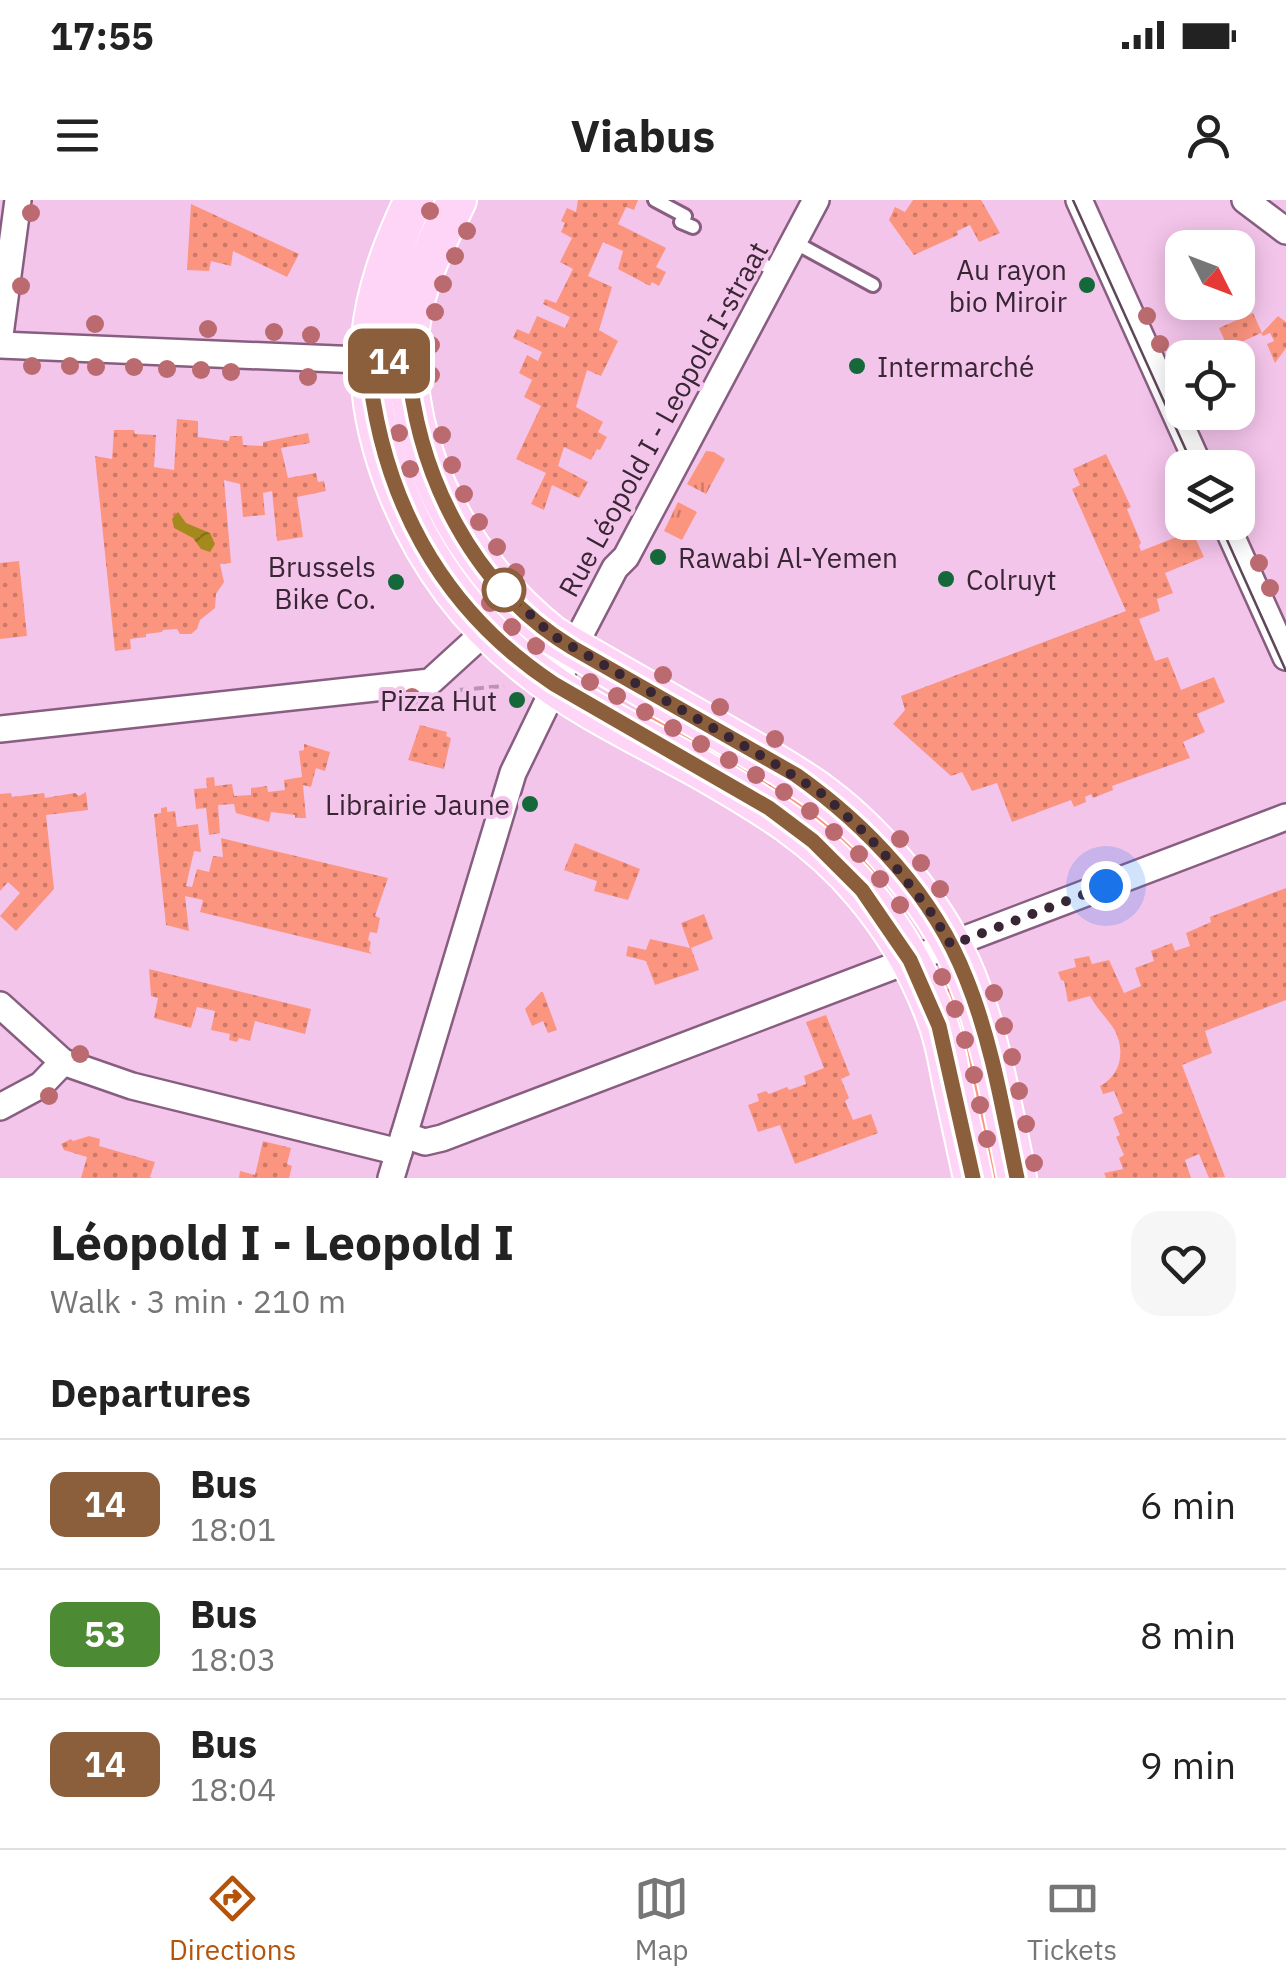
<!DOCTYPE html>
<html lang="en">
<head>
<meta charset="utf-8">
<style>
	body { margin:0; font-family:"IBM Plex Sans",sans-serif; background:#f6f6f6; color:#222; height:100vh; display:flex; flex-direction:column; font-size:38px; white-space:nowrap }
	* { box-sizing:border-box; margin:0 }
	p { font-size:32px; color:#767676 }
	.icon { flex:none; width:55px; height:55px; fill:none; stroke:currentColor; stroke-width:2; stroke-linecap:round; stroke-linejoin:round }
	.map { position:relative; height:978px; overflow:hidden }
	.details { display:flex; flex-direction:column; background:#fff; flex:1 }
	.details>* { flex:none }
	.badge { padding:0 20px; border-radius:15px; font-size:35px; line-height:65px }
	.needle { width:65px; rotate:132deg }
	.controls { position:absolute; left:1165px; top:30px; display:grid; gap:20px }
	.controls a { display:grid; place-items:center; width:90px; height:90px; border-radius:20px; background:#fff; box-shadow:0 5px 25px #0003; font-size:50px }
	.you { position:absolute; width:50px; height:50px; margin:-25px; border:8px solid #fff; border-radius:50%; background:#1a73e8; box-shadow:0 0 0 15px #1a73e833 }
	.map>.badge { position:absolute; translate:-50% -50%; box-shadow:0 0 0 5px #fff }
	h2 { padding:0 50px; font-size:38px; line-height:90px }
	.round { display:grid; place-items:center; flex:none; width:105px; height:105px; border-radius:30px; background:#f6f6f6 }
	.head { display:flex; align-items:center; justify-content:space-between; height:170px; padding:0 50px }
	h1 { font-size:48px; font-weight:700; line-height:75px }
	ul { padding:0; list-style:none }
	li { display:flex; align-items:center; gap:30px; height:130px; padding:0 50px; border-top:2px solid #e0e0e0 }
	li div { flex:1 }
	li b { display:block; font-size:38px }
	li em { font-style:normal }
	li .badge { min-width:110px; font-weight:700; text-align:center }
	.status { display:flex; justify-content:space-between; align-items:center; height:70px; padding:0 50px; background:#fff; direction:ltr }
	.status svg { height:28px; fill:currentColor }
	header { display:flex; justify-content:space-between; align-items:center; height:130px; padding:0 50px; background:#fff; font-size:45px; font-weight:700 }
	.menu { display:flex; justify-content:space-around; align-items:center; height:140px; border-top:2px solid #e0e0e0; background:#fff; font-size:28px; color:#767676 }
	.menu a { display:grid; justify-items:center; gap:5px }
	.menu .selected { color:#b45309 }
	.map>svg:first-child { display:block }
</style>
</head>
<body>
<div class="status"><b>17:55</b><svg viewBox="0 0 49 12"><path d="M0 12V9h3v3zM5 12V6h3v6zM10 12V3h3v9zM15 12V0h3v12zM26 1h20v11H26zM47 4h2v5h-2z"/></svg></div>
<header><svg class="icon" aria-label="menu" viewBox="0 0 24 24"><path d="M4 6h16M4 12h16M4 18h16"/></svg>Viabus<svg class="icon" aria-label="person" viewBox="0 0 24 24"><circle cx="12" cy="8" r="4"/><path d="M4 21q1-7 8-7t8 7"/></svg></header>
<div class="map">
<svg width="1286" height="978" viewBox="0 0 1286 978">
	<defs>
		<pattern id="grass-tufts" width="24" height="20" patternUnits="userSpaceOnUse" patternTransform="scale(2.5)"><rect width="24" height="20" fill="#fc957f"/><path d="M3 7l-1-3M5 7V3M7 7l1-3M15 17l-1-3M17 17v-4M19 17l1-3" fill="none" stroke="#cd7969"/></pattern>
		<pattern id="garden-dots" width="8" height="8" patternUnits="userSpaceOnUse" patternTransform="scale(2.5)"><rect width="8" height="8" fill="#fc957f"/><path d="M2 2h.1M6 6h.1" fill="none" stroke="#cd7969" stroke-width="1.8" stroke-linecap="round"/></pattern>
		<pattern id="water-waves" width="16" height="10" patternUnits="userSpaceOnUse" patternTransform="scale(2.5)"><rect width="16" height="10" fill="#a4891c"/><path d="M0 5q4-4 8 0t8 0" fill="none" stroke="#87701a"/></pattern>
	</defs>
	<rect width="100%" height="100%" fill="#f4c5eb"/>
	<!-- grass -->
	<g fill="url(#grass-tufts)">
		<polygon points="706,251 714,252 725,259 706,294 687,284"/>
		<polygon points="678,302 697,312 682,340 664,331"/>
		<polygon points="640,505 773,580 834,625 886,680 879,685 768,588 635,513"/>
		<polygon points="952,787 971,840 1001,978 990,978 943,791"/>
	</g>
	<!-- garden -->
	<g fill="url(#garden-dots)">
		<polygon points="578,0 638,0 634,10 626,7 618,24 666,48 656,67 666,72 659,86 652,82 650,86 618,69 623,51 603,42 588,76 612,87 599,130 618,141 601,176 587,170 576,207 603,222 598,232 607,237 600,250 597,249 591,260 564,247 558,266 588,282 579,298 552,285 544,310 531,304 546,273 516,259 541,206 524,197 532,180 519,173 527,155 538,161 542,152 513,138 517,129 529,134 537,116 565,128 570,117 543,104 545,99 556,103 573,69 560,62 572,38 561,32 565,23 561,21 567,8 576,12"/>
		<polygon points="913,0 981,0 1000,33 979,42 970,25 957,31 958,35 914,55 889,20 895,7 905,12"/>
		<polygon points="191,4 299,54 287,77 233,51 231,66 211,61 209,71 187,70"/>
		<polygon points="1253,113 1262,133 1278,116 1286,122 1286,148 1275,163 1267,144 1274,141 1270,133 1263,136 1261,133 1228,148 1219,128"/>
		<polygon points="177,219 198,221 198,237 229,241 230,236 242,236 243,245 263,246 263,242 308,233 310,243 281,248 288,278 316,273 318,282 324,281 326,291 297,297 303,337 277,341 272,291 263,293 265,315 243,317 240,284 224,280 231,363 220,364 224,382 216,394 215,408 200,420 197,429 191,434 180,434 177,429 163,430 162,432 146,434 146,437 130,439 131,449 115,451 95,256 112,259 114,230 134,230 135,234 156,235 154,267 174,270"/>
		<polygon points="1106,254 1131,307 1127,309 1141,343 1139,346 1141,351 1192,331 1204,357 1165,373 1173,393 1157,399 1160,411 1139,419 1155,461 1168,457 1181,490 1214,477 1225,502 1197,514 1205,532 1183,542 1190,558 1112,586 1113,590 1093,598 1091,594 1085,597 1086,602 1074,607 1071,600 1012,622 997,583 972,591 962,572 951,576 893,524 905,510 901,496 1126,411 1072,289 1080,285 1073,269"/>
		<polygon points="19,361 27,436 0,439 0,363"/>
		<polygon points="420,525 447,532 446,536 451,538 444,569 408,560"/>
		<polygon points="304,544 330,552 325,571 316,568 311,587 303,585 306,618 295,618 295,615 271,612 269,622 236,613 234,604 218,605 220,633 209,635 206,608 196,609 194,589 207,588 206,578 214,577 215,586 232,584 234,596 251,595 251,588 267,586 268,592 285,590 284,580 302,577 299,551 304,550"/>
		<polygon points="86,592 88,610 46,615 54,689 16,731 0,716 20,693 8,682 0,691 0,594 11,593 12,597 44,593 45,598 75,593 79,596"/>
		<polygon points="167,607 167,612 175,611 177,627 198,624 201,652 194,651 186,686 192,687 197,669 209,672 213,656 223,657 221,638 388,678 375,716 380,718 377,733 370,732 368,740 371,742 369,751 372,754 200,712 203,700 185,696 189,731 166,725 154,614 161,613 161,608"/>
		<polygon points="575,643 640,669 628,700 594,691 597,681 564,670"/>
		<path d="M1286,688V800L1205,831L1212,853L1182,865L1225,977L1209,978L1199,954L1185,960L1191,978H1106L1104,973L1123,969L1119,958L1124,955L1116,937L1120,935L1113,918L1123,913L1114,891L1103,894L1100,886C1121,875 1126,850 1114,829C1107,818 1097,809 1090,796L1068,802L1064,781L1061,780L1058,772L1076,767L1074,759L1089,756L1092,764L1109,760L1124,793L1141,786L1135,768L1154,761L1151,751L1172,743L1175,751L1190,746L1186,733L1211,722L1210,717Z"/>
		<polygon points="704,714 713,739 691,748 699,770 655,785 646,761 626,756 628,746 646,750 650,739 690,748 681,723"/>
		<polygon points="149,769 311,809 305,834 255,821 250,841 239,838 237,842 229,840 230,834 211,830 215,811 197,807 191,828 154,818 158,798 151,796"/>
		<polygon points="541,792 543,792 557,830 548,833 543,821 532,826 525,809"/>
		<polygon points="826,815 850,875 841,879 849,898 845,901 853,920 871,914 878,933 795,964 780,925 758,932 748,905 759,901 757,894 766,891 769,894 787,887 789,890 806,884 804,876 824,868 806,822"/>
		<polygon points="89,936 100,939 99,946 155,962 150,977 152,978 81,978 87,957 64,950 61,944 71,939 73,941"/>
		<polygon points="263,941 291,948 287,964 292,966 289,978 239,978 240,971 255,975"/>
	</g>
	<!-- water -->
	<polygon fill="url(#water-waves)" points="178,312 186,323 210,333 215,344 210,352 201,349 193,338 174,328 172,319"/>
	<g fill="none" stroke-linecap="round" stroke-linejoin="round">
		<defs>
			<g id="lane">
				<polyline points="655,0 685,16 681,22 693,27"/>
				<polyline points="794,42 873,85"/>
				<polyline points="757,61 777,72"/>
			</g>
			<g id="street">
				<polyline points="1079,0 1200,268"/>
				<polyline points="1245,0 1286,31"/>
				<polyline points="0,135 18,0"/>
				<polyline points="0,145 409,162"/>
				<polyline points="1225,322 1286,457"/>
				<polyline points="0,529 430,482 487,430"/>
				<polyline points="0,805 63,862 132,886 399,952"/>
				<polyline points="0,907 41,885 63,862"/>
				<polyline points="404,935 425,942 442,938 1286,617"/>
				<polyline points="391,978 513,573 579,437 615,368 626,357 816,0"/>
			</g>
			<g id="primary">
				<path d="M414,0C367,98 354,172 392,277C419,351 464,416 526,465C577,507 644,538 702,570C763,605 817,637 863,692C896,731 921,775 938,823C945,842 948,862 952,882C959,914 966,946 973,978"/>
				<path d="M457,0C441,34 422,69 414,106C386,227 459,362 552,435C609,469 667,501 724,534C757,553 791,571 822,594C880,637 940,711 967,778C992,842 1003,911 1017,978"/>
			</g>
		</defs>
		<!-- lane casing -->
		<use href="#lane" stroke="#885e80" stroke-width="18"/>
		<!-- street casing -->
		<use href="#street" stroke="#885e80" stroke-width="30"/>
		<!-- primary casing -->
		<use href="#primary" stroke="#fff" stroke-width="42"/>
		<!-- path -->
		<polyline stroke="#ba94b3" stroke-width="4" stroke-dasharray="10 5" stroke-linecap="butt" points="459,490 504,486"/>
		<!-- lane -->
		<use href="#lane" stroke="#fff" stroke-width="12"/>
		<!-- street -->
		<use href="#street" stroke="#fff" stroke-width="25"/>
		<!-- primary -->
		<use href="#primary" stroke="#fed5f7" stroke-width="38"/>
		<!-- tram -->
		<g stroke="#5f475a" stroke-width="2.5">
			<polyline points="1073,0 1194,268"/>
			<polyline points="1219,322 1286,471"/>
		</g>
	</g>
	<!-- trees -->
	<g fill="#bb6b6f">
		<circle cx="430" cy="11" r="9"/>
		<circle cx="31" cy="13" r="9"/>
		<circle cx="467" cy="31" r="9"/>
		<circle cx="455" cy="56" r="9"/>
		<circle cx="443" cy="84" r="9"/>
		<circle cx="21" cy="86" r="9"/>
		<circle cx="435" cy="112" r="9"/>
		<circle cx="1147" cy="116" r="9"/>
		<circle cx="95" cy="124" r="9"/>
		<circle cx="208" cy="129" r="9"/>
		<circle cx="274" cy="132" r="9"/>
		<circle cx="311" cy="135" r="9"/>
		<circle cx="1160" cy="144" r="9"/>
		<circle cx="431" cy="145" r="9"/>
		<circle cx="32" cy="166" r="9"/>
		<circle cx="70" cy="166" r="9"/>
		<circle cx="96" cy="167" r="9"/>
		<circle cx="134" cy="167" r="9"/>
		<circle cx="167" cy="169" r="9"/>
		<circle cx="201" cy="170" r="9"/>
		<circle cx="231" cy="172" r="9"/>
		<circle cx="431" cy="175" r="9"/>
		<circle cx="308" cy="177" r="9"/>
		<circle cx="399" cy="233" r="9"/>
		<circle cx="442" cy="235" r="9"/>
		<circle cx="452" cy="265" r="9"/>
		<circle cx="410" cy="269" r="9"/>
		<circle cx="464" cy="294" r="9"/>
		<circle cx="479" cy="322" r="9"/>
		<circle cx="497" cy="347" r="9"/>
		<circle cx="1259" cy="363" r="9"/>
		<circle cx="516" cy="372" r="9"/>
		<circle cx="1270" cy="388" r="9"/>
		<circle cx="490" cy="403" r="9"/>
		<circle cx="512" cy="427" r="9"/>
		<circle cx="536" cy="446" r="9"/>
		<circle cx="663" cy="475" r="9"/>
		<circle cx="590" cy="482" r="9"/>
		<circle cx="617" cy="496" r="9"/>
		<circle cx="412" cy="497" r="9"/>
		<circle cx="720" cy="507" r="9"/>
		<circle cx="645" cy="512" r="9"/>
		<circle cx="673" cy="528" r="9"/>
		<circle cx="775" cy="539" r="9"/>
		<circle cx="701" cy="544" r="9"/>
		<circle cx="729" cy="560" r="9"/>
		<circle cx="756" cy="575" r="9"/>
		<circle cx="784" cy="592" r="9"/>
		<circle cx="810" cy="611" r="9"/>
		<circle cx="834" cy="632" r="9"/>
		<circle cx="900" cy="639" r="9"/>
		<circle cx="859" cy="654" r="9"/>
		<circle cx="921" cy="663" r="9"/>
		<circle cx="880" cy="679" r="9"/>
		<circle cx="940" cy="689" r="9"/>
		<circle cx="900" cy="705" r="9"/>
		<circle cx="942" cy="777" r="9"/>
		<circle cx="994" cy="793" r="9"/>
		<circle cx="955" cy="809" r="9"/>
		<circle cx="1004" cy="826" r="9"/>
		<circle cx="965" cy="840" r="9"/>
		<circle cx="80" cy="854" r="9"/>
		<circle cx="1012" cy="857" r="9"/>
		<circle cx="974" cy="875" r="9"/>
		<circle cx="1019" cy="891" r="9"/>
		<circle cx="49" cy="896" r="9"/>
		<circle cx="980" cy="905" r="9"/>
		<circle cx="1026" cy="924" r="9"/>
		<circle cx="987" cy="939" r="9"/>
		<circle cx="1034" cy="963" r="9"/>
	</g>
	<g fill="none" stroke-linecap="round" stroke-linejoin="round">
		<defs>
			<path id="line" d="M973,978L939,826L910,760L862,690L813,641L769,608L554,484C439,408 380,295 368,160L408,162C417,275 473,388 573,448L796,575C867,625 934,696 966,778C992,842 1003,911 1017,978"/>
		</defs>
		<!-- line casing -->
		<use href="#line" stroke="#fff" stroke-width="22"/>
		<!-- line -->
		<use href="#line" stroke="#8b5e3c" stroke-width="15"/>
		<!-- walk -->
		<polyline stroke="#382634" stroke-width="10" stroke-dasharray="0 18" points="504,390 552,435 772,562 824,595 866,634 894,665 933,715 951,745 1106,686"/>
	</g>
	<!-- markers -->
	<g fill="#156839" stroke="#f4c5eb" stroke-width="4">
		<circle cx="1087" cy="85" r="10"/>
		<circle cx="857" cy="166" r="10"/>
		<circle cx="658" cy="357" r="10"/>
		<circle cx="946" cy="379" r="10"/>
		<circle cx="396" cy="382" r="10"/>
		<circle cx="517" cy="500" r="10"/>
		<circle cx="530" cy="604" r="10"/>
	</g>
	<circle fill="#fff" stroke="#8b5e3c" stroke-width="5" cx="504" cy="390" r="20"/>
	<g text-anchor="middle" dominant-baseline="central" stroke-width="8" stroke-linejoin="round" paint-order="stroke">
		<!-- poi labels -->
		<g font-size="28" fill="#382634" stroke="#f4c5eb" text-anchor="end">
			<text x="1067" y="69">Au rayon<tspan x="1067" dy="32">bio Miroir</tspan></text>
			<text x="877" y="166" text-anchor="start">Intermarché</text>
			<text x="678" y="357" text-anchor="start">Rawabi Al-Yemen</text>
			<text x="376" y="366">Brussels<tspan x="376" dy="32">Bike Co.</tspan></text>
			<text x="966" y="379" text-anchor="start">Colruyt</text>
			<text x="497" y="500">Pizza Hut</text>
			<text x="510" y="604">Librairie Jaune</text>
		</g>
		<!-- street labels -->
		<g font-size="28" fill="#382634" stroke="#f4c5eb">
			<text transform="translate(663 219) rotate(-61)">Rue Léopold I - Leopold I-straat</text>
		</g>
	</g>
</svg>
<div class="controls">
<a><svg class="needle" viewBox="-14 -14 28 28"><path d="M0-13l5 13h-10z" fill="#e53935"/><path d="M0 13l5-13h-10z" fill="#767676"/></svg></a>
<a><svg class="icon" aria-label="locate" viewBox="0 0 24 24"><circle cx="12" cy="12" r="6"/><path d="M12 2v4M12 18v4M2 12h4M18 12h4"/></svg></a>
<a><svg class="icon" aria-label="layers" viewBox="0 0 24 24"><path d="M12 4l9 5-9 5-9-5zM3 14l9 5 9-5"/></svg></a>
</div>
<div class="you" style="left:1106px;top:686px"></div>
<b class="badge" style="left:389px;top:161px;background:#8b5e3c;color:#fff">14</b>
</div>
<section class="details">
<div class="head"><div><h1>Léopold I - Leopold I</h1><p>Walk · 3 min · 210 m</p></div><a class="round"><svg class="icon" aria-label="heart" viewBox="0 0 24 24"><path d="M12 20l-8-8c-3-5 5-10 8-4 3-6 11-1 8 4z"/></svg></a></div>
<h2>Departures</h2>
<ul>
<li><span class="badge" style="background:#8b5e3c;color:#fff">14</span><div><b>Bus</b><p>18:01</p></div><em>6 min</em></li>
<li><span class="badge" style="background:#4c8b33;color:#fff">53</span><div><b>Bus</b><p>18:03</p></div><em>8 min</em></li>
<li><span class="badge" style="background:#8b5e3c;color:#fff">14</span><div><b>Bus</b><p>18:04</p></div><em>9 min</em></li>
</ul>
</section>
<nav class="menu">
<a class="selected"><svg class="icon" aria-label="directions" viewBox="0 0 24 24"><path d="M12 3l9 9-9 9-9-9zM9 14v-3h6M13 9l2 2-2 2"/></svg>Directions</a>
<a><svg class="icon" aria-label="map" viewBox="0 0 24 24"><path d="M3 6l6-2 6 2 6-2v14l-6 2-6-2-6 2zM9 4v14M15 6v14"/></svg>Map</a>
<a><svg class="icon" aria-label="tickets" viewBox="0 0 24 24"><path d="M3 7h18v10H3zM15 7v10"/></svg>Tickets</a>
</nav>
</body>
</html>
